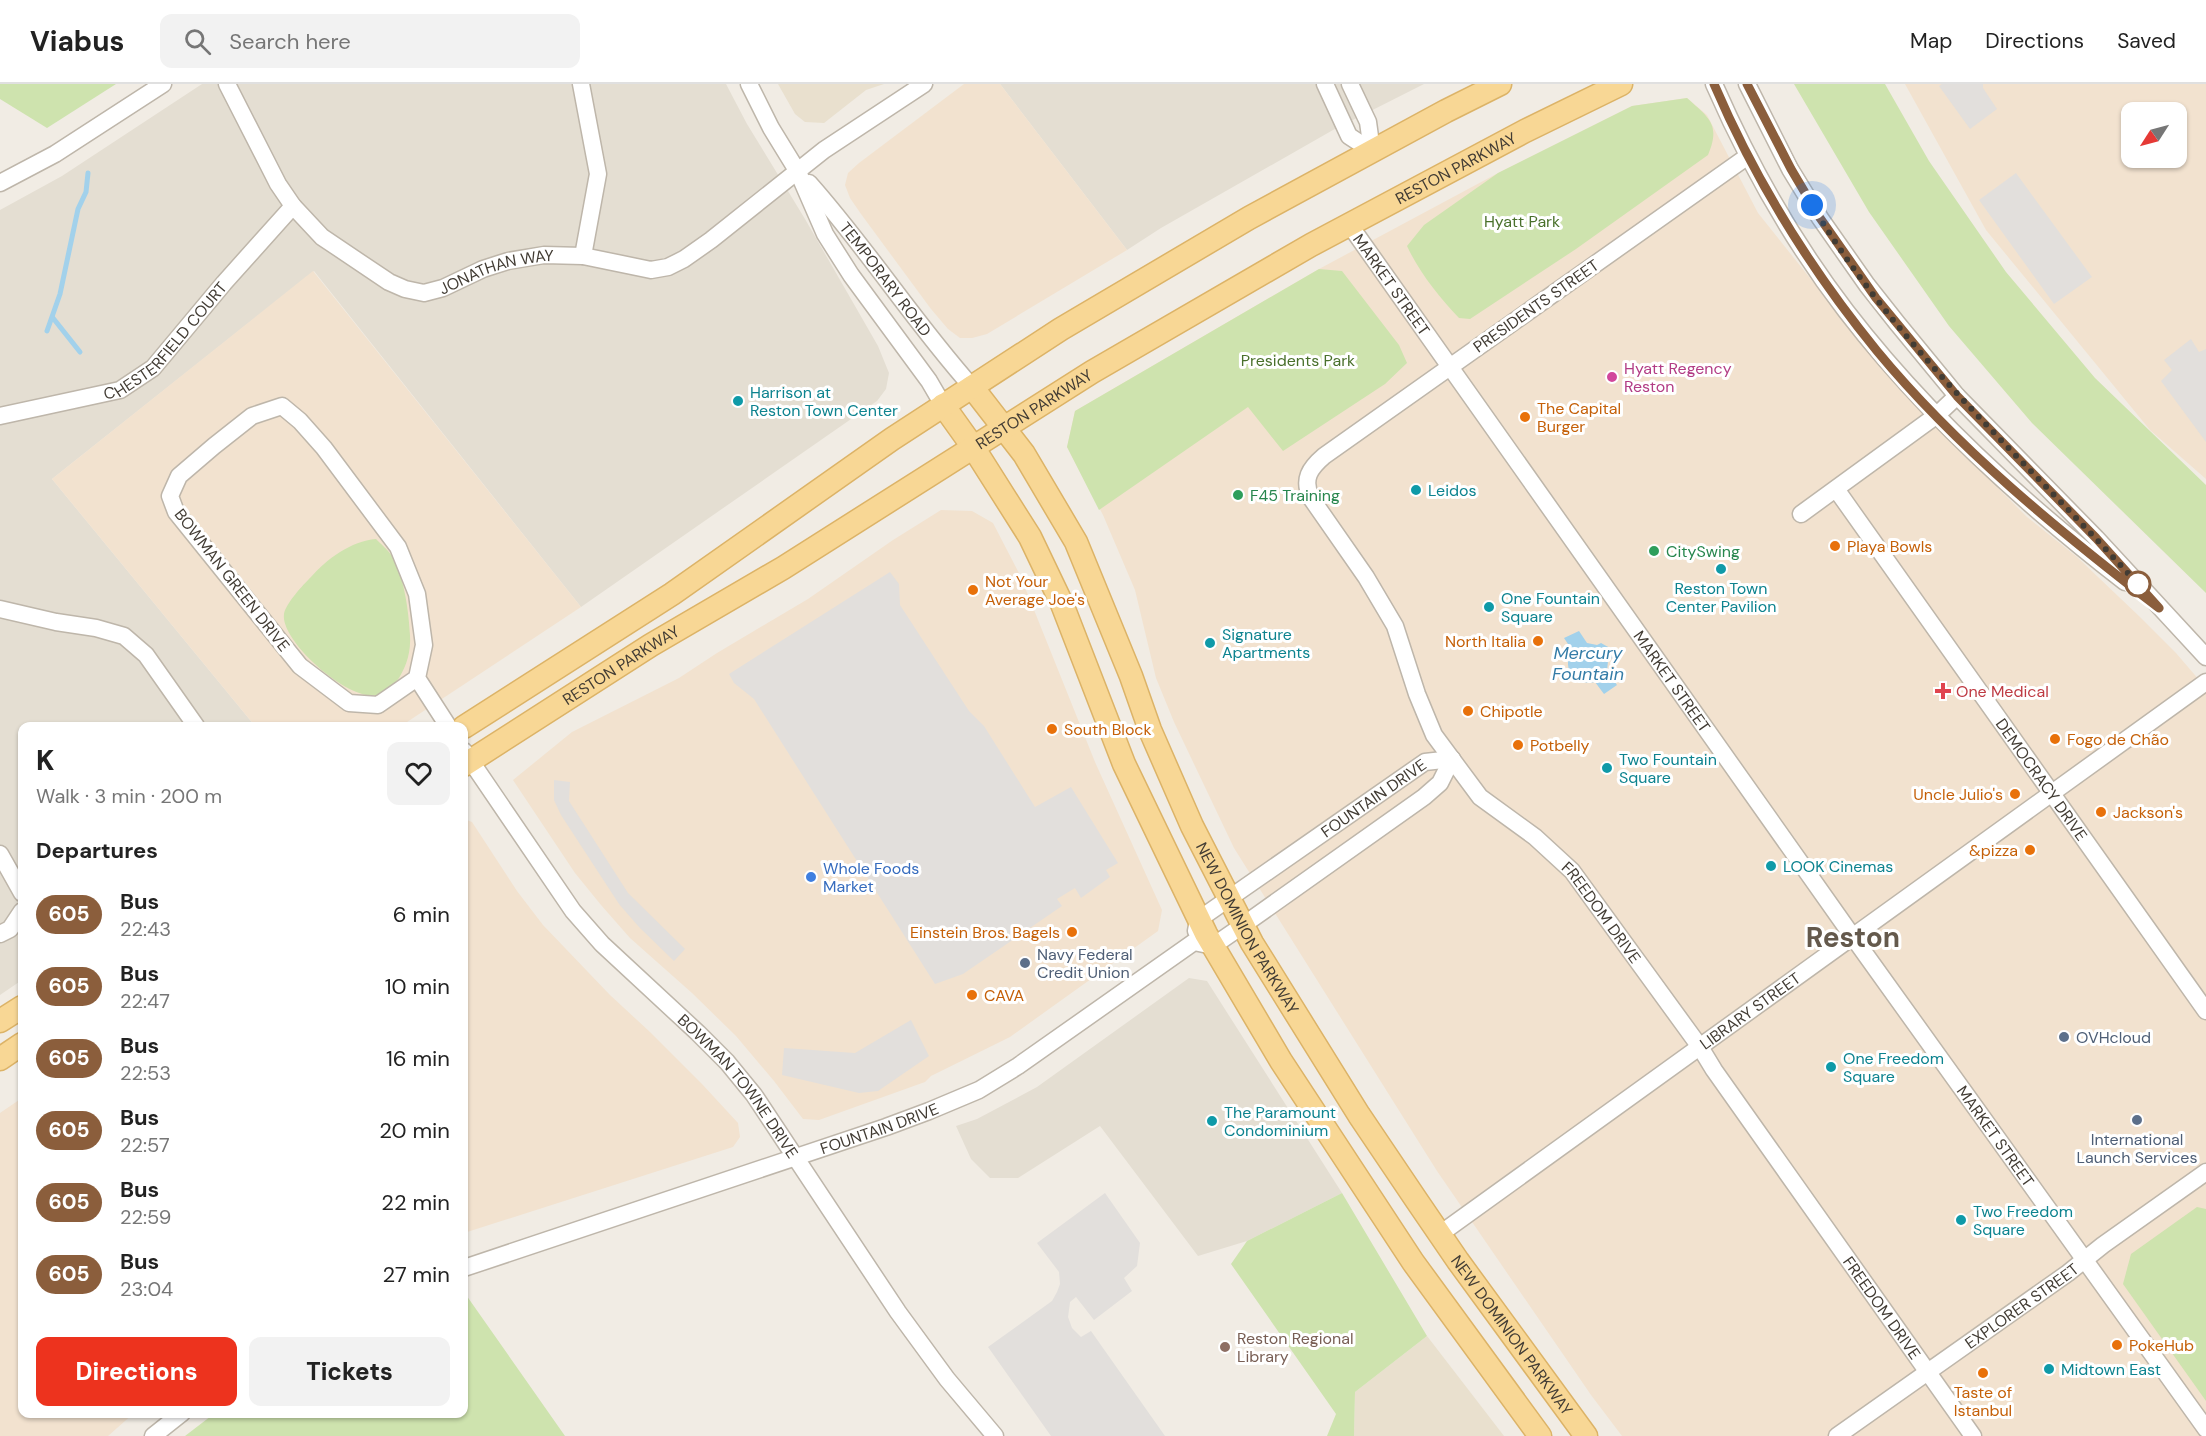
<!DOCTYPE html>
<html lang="en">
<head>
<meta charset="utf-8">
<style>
	body { margin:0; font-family:"DM Sans",sans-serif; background:#f2f2f2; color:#222; height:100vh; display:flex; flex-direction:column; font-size:22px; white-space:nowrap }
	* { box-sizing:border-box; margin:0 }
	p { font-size:20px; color:#767676 }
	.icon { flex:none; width:33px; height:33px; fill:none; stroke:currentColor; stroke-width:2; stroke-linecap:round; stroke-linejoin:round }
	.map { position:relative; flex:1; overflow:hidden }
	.details { position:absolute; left:18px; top:638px; width:450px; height:696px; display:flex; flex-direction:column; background:#fff; border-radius:12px; box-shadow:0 2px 4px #0004 }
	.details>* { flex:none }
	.badge { padding:0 12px; border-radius:20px; font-size:21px; line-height:39px }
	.needle { width:39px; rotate:234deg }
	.buttons { position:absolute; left:2121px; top:18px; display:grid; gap:12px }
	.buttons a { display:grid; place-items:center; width:66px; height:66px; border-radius:12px; background:#fff; box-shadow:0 2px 4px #0004; font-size:30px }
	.you { position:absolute; width:30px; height:30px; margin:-15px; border:4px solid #fff; border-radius:50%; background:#1a73e8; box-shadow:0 0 0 9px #1a73e833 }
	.map>.badge { position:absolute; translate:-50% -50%; box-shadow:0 0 0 3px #fff }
	h2 { padding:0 18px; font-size:22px; line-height:54px }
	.round { display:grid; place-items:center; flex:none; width:63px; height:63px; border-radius:12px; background:#f2f2f2 }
	.summary { display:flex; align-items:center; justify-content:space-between; height:102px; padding:0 18px }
	h1 { font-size:28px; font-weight:800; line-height:45px }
	.button { display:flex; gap:12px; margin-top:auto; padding:12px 18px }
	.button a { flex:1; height:69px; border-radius:12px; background:#ed331e; color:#fff; font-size:24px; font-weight:800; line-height:69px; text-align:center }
	.button a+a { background:#f2f2f2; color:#222 }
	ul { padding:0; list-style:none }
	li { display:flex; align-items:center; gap:18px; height:72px; padding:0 18px }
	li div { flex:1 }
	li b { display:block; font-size:22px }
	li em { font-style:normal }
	li .badge { min-width:66px; font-weight:700; text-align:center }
	header { display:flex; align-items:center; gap:36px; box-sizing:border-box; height:84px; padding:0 30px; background:#fff; border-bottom:2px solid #e0e0e0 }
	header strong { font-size:28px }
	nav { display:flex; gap:33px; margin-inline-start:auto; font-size:21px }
	.search { width:420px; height:54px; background:#f2f2f2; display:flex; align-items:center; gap:15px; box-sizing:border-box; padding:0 21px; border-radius:12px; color:#767676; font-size:22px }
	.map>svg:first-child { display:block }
</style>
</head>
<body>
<header>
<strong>Viabus</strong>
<div class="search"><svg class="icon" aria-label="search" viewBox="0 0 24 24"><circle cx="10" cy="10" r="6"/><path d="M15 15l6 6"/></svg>Search here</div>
<nav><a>Map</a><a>Directions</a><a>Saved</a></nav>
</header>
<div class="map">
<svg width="2206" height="1352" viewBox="0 0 2206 1352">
	<rect width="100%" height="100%" fill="#f1ece4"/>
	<!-- residential -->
	<g fill="#e4ded2">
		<polygon points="202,0 726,0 747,40 805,135 878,262 889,289 886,305 877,317 581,523 314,187 52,395 255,642 22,642 22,896 0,911 0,126 62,92"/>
		<polygon points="1000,0 1424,0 1333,46 1161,144 1127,166"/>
		<polygon points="1189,894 1207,897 1342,1109 1247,1157 1198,1172 1100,1042 1018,1094 990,1094 971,1075 956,1042 977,1035 1037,1003"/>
	</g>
	<!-- commercial -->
	<g fill="#f2e2cf" fill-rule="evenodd">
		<polygon points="964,0 1000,0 1127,166 987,250 972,254 960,254 948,245 931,225 861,130 850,114 845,101 848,89 859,79"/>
		<path d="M1905,0H2206V395L2150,346L1986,146ZM2132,28H2176V74H2132Z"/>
		<polygon points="1687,14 1707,31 1758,129 1897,303 2027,433 2077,473 2140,533 2176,569 2206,604 2206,1352 1622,1352 1591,1311 1437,1087 1234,764 1174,638 1156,594 1135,506 1103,431 1067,363 1075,327 1319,185 1498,89 1632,22"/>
		<polygon points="313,187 581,523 401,642 255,642 52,395"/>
		<polygon points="941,426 972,427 993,439 1020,491 1095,678 1162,826 1158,847 1010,953 931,992 925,998 819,1036 803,1035 774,997 736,952 692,909 630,854 601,821 575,789 513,696 572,648 679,594 717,569 808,515 893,456"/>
		<polygon points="464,735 472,738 517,807 543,841 610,911 650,948 702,1000 738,1039 740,1053 733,1063 464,1149"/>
		<polygon points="22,1014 22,1329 134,1329 108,1352 0,1352 0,1029"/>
	</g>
	<!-- education -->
	<g fill="#e9e0ce">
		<polygon points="778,0 884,0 866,6 824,39 805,38 795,30"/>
		<polygon points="1427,1252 1504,1352 1354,1352 1355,1308"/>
	</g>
	<!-- green -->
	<g fill="#cee3ae">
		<polygon points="0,0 116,0 47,44 0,15"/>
		<polygon points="1794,0 1885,0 1929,77 2006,188 2095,294 2206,401 2206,509 2032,339 1949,242 1869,128"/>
		<path d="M1687,14C1709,34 1721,40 1708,71L1576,165L1470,235L1459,234C1439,213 1419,188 1407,162L1424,141L1498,89L1632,22Z"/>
		<polygon points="1319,185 1342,187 1399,261 1407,279 1385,300 1283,367 1248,323 1099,426 1067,363 1075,327"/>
		<path d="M376,455C381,460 388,466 392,472C404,491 409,529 410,551C411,567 407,581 399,594C395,600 384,609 377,611C349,618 280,557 284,530C286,519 303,501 311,493C327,475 351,457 376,455Z"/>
		<polygon points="1342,1109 1427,1252 1355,1308 1354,1352 1327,1352 1336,1330 1231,1180 1247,1157"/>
		<polygon points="2197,1123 2206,1125 2206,1317 2123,1200 2131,1170"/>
		<polygon points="464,1208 565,1352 185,1352 215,1329 464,1329"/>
	</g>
	<!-- parking -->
	<g fill="#e2dfdc">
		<polygon points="1942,0 1983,0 1983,4 1997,25 1970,45 1939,2"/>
		<polygon points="2016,89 2092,193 2054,220 1979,116"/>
		<polygon points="2191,255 2199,268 2206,265 2206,358 2161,297 2172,286 2164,276"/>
		<polygon points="890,488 899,500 900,521 969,627 984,642 1035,723 1071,703 1118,779 1106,786 1110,793 1081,814 1075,804 1057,815 1062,822 963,890 935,900 754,615 734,599 729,590"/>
		<polygon points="554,696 570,698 569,717 628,809 685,865 674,877 639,843 619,820 561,731 554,716"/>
		<polygon points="911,936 929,972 878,1007 859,1009 782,991 784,964 855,969"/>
		<polygon points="1105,1109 1140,1159 1137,1182 1124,1194 1132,1207 1094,1236 1076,1213 1070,1218 1068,1233 1072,1244 1081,1253 1091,1247 1165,1352 1051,1352 988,1263 1052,1217 1057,1208 1060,1200 1059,1188 1037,1159"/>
	</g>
	<!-- water -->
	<path fill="#a2d1eb" d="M1579,547L1587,559L1597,561L1601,559L1610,564L1612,574L1608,577L1607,587L1617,601L1604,610L1595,598C1574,602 1561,584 1572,566L1564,554Z"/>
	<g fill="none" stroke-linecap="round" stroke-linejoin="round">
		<!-- stream -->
		<g stroke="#a2d1eb" stroke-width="5">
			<polyline points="53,234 80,268"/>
			<polyline points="47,247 60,210 78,125 86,108 88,89"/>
		</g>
		<defs>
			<g id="minor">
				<path id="s1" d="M227,0L278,100L293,122L322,153L389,198L405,205L424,209L443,204L483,185L508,177L544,171L583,172L651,186L668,183L684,175L711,156L824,66L924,0"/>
				<polyline points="581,0 598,90 583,172"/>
				<polyline points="749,0 771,44 798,88 825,150 851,191 929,297 943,321"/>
				<polyline points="1325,0 1349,52 1372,67"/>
				<polyline points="1350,0 1368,38 1372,67"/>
				<path d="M1714,0C1749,80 1793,158 1846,227C1925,330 2023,419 2125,498"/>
				<polyline points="1747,0 1790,85 1820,134 1867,201 1897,239 1957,312 2096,454 2206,573"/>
				<path id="s2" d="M1748,72L1324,372C1310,384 1302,395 1311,414L1366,493L1395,542L1417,610L1434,651L1480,713L1535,753L1572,787L1700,963L1714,986L1973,1352"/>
				<polyline points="0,99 55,70 163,0"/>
				<path id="s3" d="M809,99C867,164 914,238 972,303"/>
				<path id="s4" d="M1349,140L1853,853L2206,1345"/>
				<path id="s5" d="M0,332L120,306L153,284L224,199L293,122"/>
				<path id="s6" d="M1836,405L2206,927"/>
				<polyline points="1801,430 1937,331 1957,312"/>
				<polyline points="0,525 56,538 96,544 124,552 146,571 196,642"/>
				<polyline points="417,594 378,621 349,619 300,582 176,428 170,412 179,392 214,362 252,332 282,322 300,337 324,364 398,463 417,510 424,561 417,594 448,642"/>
				<path id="s7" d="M464,667L573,827L602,860L698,949L727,978L754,1011L898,1228L947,1295L995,1352"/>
				<polyline points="0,770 22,809"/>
				<path id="s8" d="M1196,847L1198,836L1425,678L1452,675"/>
				<polyline points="0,850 10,845 22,827"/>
				<path id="s9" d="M1440,1150L2206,598"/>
				<path id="s10" d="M464,1184L886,1043L929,1027L979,1006L1018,982L1194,858L1213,862L1242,842L1424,713L1440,699L1452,675"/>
				<polyline points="153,1352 182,1329"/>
				<path id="s11" d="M1837,1352L2068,1189L2103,1161L2206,1088"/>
			</g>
			<g id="major">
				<path id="s12" d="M972,303L1024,370L1076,458L1131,592L1150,646L1192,742L1252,859L1359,1031L1417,1117L1458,1177L1586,1352"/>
				<polyline points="943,321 973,363 1030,453 1062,520 1124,680 1206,850 1281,977 1413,1178 1540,1352"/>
				<polyline points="464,643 672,510 892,355 1061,245 1249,134 1446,27 1500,0"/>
				<path id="s13" d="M464,681L651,561L783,484L1092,288L1311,161L1525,47L1621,0"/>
				<polyline points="0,937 22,923"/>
				<polyline points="0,975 22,960"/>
			</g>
		</defs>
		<!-- minor casing -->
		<use href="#minor" stroke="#beb6aa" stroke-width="19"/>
		<!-- major casing -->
		<use href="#major" stroke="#dcb367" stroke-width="25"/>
		<!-- minor -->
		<use href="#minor" stroke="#fff" stroke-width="16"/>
		<!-- major -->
		<use href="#major" stroke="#f8d795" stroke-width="22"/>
	</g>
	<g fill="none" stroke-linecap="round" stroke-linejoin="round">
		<defs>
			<path id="line" d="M1714,0C1755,96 1811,186 1877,267C1958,365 2059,447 2159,524L2096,454L1957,312L1876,214L1820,134L1791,85L1747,0"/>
		</defs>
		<!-- line casing -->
		<use href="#line" stroke="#fff" stroke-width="14"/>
		<!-- line -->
		<use href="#line" stroke="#8b5e3c" stroke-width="9"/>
		<!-- walk -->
		<path stroke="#423c34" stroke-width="6" stroke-dasharray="0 10.8" d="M1812,121C1899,268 2031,380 2143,506L2138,500"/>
	</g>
	<!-- markers -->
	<circle fill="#d1479c" stroke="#fff" stroke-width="2" cx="1612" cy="293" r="6"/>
	<g fill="#0f9aa8" stroke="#fff" stroke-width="2">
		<circle cx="738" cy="317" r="6"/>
		<circle cx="1416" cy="406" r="6"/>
		<circle cx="1721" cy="485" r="6"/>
		<circle cx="1489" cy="523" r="6"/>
		<circle cx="1210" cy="559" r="6"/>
		<circle cx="1607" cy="684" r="6"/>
		<circle cx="1771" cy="782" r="6"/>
		<circle cx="1831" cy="983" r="6"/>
		<circle cx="1212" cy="1037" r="6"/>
		<circle cx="1961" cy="1136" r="6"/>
		<circle cx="2049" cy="1285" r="6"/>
	</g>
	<g fill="#e8710a" stroke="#fff" stroke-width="2">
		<circle cx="1525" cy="333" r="6"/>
		<circle cx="1835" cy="462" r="6"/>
		<circle cx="973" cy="506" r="6"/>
		<circle cx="1538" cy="557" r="6"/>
		<circle cx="1468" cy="627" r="6"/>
		<circle cx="1052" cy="645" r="6"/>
		<circle cx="2055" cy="655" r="6"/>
		<circle cx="1518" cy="661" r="6"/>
		<circle cx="2015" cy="710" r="6"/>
		<circle cx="2101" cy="728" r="6"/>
		<circle cx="2030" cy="766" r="6"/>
		<circle cx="1072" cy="848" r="6"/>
		<circle cx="972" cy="911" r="6"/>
		<circle cx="2117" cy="1261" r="6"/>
		<circle cx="1983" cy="1289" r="6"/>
	</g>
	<g fill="#2e9e5b" stroke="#fff" stroke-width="2">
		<circle cx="1238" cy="411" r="6"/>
		<circle cx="1654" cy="467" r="6"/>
	</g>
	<circle fill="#fff" stroke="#8b5e3c" stroke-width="3" cx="2138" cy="500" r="12"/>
	<path fill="#e0444e" stroke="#fff" stroke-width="2" d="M1940 598h6v6h6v6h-6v6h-6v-6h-6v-6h6z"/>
	<circle fill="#3f7fe0" stroke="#fff" stroke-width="2" cx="811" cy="793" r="6"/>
	<g fill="#5c6f8a" stroke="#fff" stroke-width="2">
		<circle cx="1025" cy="879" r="6"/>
		<circle cx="2064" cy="953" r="6"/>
		<circle cx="2137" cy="1036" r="6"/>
	</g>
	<circle fill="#8d6e63" stroke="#fff" stroke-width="2" cx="1225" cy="1263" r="6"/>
	<g text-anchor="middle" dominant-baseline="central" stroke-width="6" stroke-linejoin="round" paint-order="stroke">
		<!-- street labels -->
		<g font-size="16" fill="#423c34" stroke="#fff">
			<text stroke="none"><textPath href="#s13" startOffset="1158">RESTON PARKWAY</textPath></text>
			<text stroke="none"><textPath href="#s1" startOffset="375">JONATHAN WAY</textPath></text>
			<text stroke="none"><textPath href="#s3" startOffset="123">TEMPORARY ROAD</textPath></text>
			<text stroke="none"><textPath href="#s4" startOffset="74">MARKET STREET</textPath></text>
			<text transform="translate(1536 222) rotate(-35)">PRESIDENTS STREET</text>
			<text stroke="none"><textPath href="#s5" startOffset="189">CHESTERFIELD COURT</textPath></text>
			<text stroke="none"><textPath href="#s13" startOffset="672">RESTON PARKWAY</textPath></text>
			<text transform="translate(232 496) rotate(52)">BOWMAN GREEN DRIVE</text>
			<text stroke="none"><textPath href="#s13" startOffset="186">RESTON PARKWAY</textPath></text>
			<text stroke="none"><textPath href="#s4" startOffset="560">MARKET STREET</textPath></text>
			<text stroke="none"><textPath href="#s6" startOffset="356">DEMOCRACY DRIVE</textPath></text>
			<text stroke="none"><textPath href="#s8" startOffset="225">FOUNTAIN DRIVE</textPath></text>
			<text stroke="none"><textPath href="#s2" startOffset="1083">FREEDOM DRIVE</textPath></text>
			<text stroke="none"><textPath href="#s12" startOffset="610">NEW DOMINION PARKWAY</textPath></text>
			<text stroke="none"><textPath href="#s9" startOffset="382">LIBRARY STREET</textPath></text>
			<text stroke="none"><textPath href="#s7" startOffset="435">BOWMAN TOWNE DRIVE</textPath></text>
			<text stroke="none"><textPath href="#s10" startOffset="438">FOUNTAIN DRIVE</textPath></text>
			<text stroke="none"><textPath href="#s4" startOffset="1118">MARKET STREET</textPath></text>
			<text stroke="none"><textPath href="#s11" startOffset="226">EXPLORER STREET</textPath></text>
			<text stroke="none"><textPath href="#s2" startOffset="1568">FREEDOM DRIVE</textPath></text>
			<text stroke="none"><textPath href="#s12" startOffset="1096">NEW DOMINION PARKWAY</textPath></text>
		</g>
		<!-- park labels -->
		<g font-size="16" fill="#49702b" stroke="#fff">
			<text x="1522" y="137">Hyatt Park</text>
			<text x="1298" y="276">Presidents Park</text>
		</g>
		<!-- hotel labels -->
		<g font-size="16" fill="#b23c85" stroke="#fff" text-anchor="start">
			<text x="1624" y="284">Hyatt Regency<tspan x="1624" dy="18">Reston</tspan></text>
		</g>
		<!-- culture labels -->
		<g font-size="16" fill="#0d838f" stroke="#fff" text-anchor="start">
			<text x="750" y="308">Harrison at<tspan x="750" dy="18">Reston Town Center</tspan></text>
			<text x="1428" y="406">Leidos</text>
			<text x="1721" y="504" text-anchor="middle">Reston Town<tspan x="1721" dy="18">Center Pavilion</tspan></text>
			<text x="1501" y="514">One Fountain<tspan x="1501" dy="18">Square</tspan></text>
			<text x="1222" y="550">Signature<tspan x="1222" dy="18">Apartments</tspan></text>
			<text x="1619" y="675">Two Fountain<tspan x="1619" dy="18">Square</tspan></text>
			<text x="1783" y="782">LOOK Cinemas</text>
			<text x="1843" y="974">One Freedom<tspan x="1843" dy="18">Square</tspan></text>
			<text x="1224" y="1028">The Paramount<tspan x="1224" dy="18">Condominium</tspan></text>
			<text x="1973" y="1127">Two Freedom<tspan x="1973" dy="18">Square</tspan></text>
			<text x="2061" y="1285">Midtown East</text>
		</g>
		<!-- food labels -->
		<g font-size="16" fill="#c56008" stroke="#fff" text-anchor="start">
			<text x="1537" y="324">The Capital<tspan x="1537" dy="18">Burger</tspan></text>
			<text x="1847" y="462">Playa Bowls</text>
			<text x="985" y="497">Not Your<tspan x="985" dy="18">Average Joe's</tspan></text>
			<text x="1526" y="557" text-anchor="end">North Italia</text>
			<text x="1480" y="627">Chipotle</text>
			<text x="1064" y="645">South Block</text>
			<text x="2067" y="655">Fogo de Chão</text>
			<text x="1530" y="661">Potbelly</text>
			<text x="2003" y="710" text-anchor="end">Uncle Julio's</text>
			<text x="2113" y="728">Jackson's</text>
			<text x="2018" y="766" text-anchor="end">&amp;pizza</text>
			<text x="1060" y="848" text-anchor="end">Einstein Bros. Bagels</text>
			<text x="984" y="911">CAVA</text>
			<text x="2129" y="1261">PokeHub</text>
			<text x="1983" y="1308" text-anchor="middle">Taste of<tspan x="1983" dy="18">Istanbul</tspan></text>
		</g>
		<!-- leisure labels -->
		<g font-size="16" fill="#27864d" stroke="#fff" text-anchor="start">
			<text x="1250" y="411">F45 Training</text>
			<text x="1666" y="467">CitySwing</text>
		</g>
		<!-- health labels -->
		<g font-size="16" fill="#be3a42" stroke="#fff" text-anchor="start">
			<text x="1956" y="607">One Medical</text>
		</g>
		<!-- shop labels -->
		<g font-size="16" fill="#366cbe" stroke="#fff" text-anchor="start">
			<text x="823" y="784">Whole Foods<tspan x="823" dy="18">Market</tspan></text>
		</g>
		<!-- service labels -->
		<g font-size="16" fill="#4e5e75" stroke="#fff" text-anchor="start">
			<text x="1037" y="870">Navy Federal<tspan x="1037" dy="18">Credit Union</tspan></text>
			<text x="2076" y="953">OVHcloud</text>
			<text x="2137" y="1055" text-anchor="middle">International<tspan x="2137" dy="18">Launch Services</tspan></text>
		</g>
		<!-- education labels -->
		<g font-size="16" fill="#785e54" stroke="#fff" text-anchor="start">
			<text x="1237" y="1254">Reston Regional<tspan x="1237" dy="18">Library</tspan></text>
		</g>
		<!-- water labels -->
		<g font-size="18" font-style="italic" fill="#347ca7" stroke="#fff">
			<text x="1588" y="569">Mercury<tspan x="1588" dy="21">Fountain</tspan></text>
		</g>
		<!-- town labels -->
		<g font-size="28" font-weight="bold" fill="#64594c" stroke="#fff">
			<text x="1853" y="853">Reston</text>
		</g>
	</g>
</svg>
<div class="buttons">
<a><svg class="needle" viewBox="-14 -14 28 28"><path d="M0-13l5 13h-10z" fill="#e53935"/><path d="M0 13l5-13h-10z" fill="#767676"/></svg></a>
</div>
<div class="you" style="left:1812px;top:121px"></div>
<section class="details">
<div class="summary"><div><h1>K</h1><p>Walk · 3 min · 200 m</p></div><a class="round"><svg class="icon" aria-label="heart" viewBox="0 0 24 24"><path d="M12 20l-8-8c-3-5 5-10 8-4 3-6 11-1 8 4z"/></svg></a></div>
<h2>Departures</h2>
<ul>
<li><span class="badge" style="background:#8b5e3c;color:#fff">605</span><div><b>Bus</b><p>22:43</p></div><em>6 min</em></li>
<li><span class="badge" style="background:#8b5e3c;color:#fff">605</span><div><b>Bus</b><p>22:47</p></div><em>10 min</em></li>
<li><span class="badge" style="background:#8b5e3c;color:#fff">605</span><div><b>Bus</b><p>22:53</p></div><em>16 min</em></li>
<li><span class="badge" style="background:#8b5e3c;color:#fff">605</span><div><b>Bus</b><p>22:57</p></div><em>20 min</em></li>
<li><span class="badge" style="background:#8b5e3c;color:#fff">605</span><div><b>Bus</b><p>22:59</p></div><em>22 min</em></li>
<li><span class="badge" style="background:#8b5e3c;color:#fff">605</span><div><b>Bus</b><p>23:04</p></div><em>27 min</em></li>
</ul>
<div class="button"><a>Directions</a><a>Tickets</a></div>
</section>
</div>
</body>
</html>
